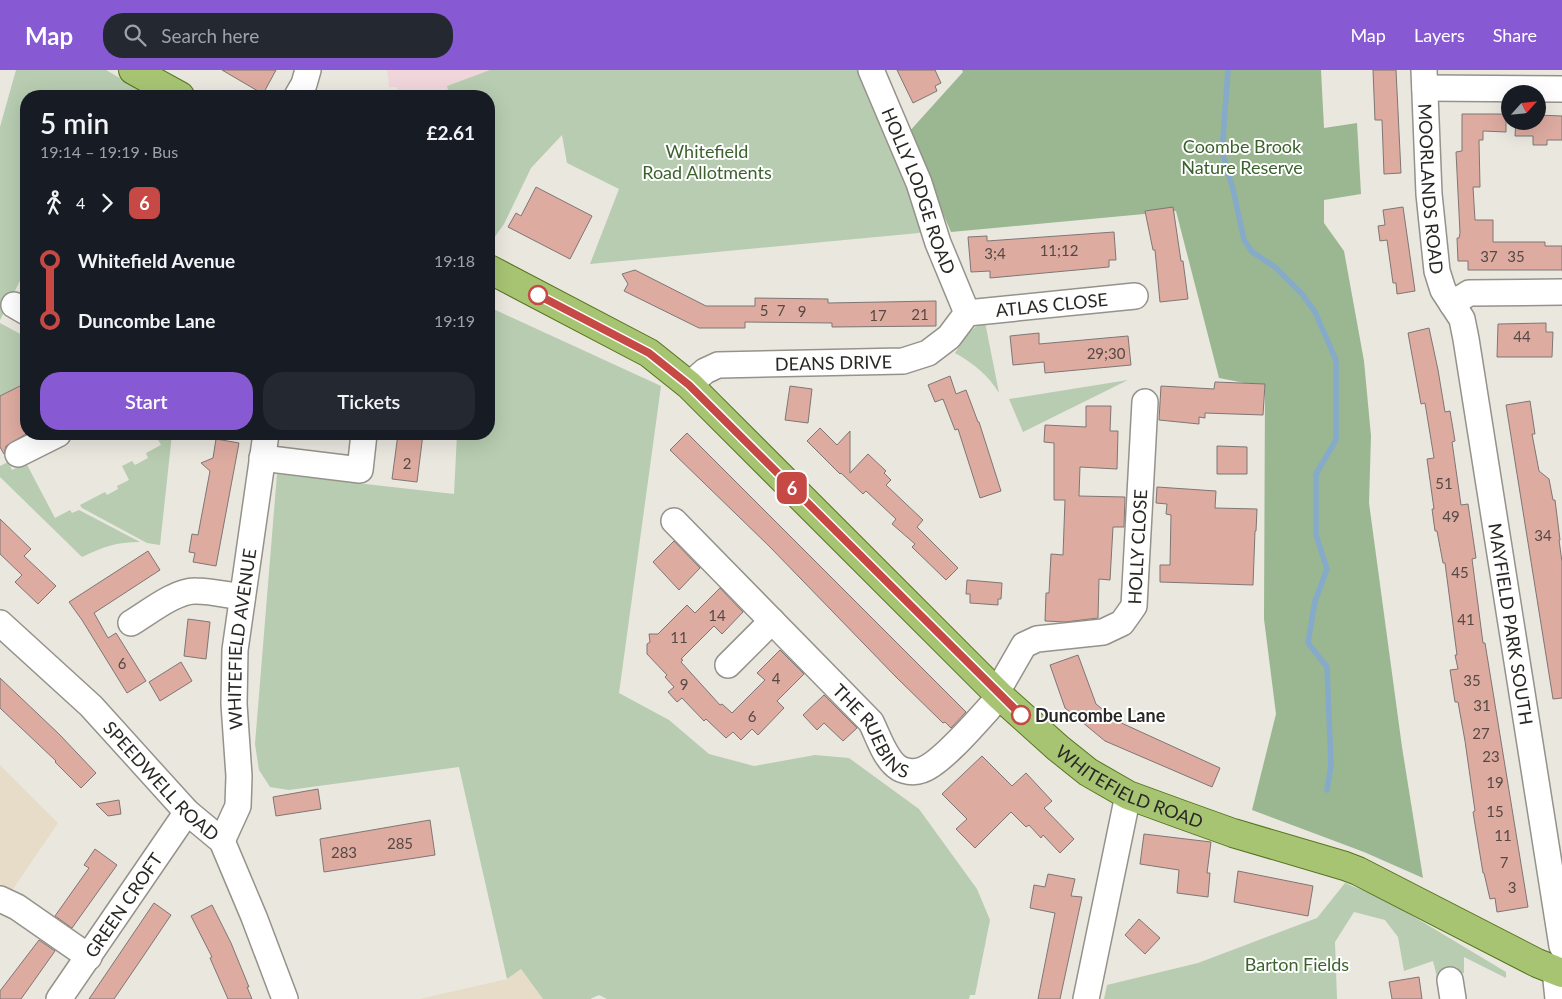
<!DOCTYPE html>
<html lang="en">
<head>
<meta charset="utf-8">
<style>
	body { margin:0; font-family:Lato,sans-serif; background:#242831; color:#f1f3f6; height:100vh; display:flex; flex-direction:column; font-size:19px; white-space:nowrap }
	* { box-sizing:border-box; margin:0 }
	p { font-size:16px; color:#9ea1a6 }
	.icon { flex:none; width:28px; height:28px; fill:none; stroke:currentColor; stroke-width:2; stroke-linecap:round; stroke-linejoin:round }
	.map { position:relative; flex:1; overflow:hidden }
	.details { position:absolute; left:20px; top:20px; width:475px; height:350px; display:flex; flex-direction:column; background:#171b24; border-radius:20px; box-shadow:0 5px 20px #0002 }
	.details>* { flex:none }
	.badge { padding:0 10px; border-radius:8px; font-size:18px; line-height:32px }
	.needle { width:32px; rotate:63deg }
	.tools { position:absolute; left:1501px; top:15px; display:grid; gap:10px }
	.tools a { display:grid; place-items:center; width:45px; height:45px; border-radius:50%; background:#171b24; box-shadow:0 5px 20px #0002; font-size:25px }
	.map>.badge { position:absolute; translate:-50% -50%; box-shadow:0 0 0 2px #fff }
	.legs { display:flex; align-items:center; gap:8px; height:55px; padding:0 20px; font-size:16px }
	.legs p { margin-inline-start:auto }
	.headline { display:flex; align-items:center; justify-content:space-between; height:85px; padding:0 20px }
	h1 { font-size:28px; font-weight:600; line-height:38px }
	.cta { display:flex; gap:10px; margin-top:auto; padding:10px 20px }
	.cta a { flex:1; height:58px; border-radius:20px; background:#8759d3; color:#fff; font-size:20px; font-weight:600; line-height:58px; text-align:center }
	.cta a+a { background:#242831; color:#f1f3f6 }
	ul { padding:0 20px; list-style:none }
	li { display:flex; align-items:center; gap:18px; height:60px; font-size:19px }
	li i { display:grid; place-items:center; width:8px; height:100%; margin:0 6px; background:currentColor }
	li i::after { content:''; width:12px; height:12px; margin:-6px; border:4px solid; border-radius:50%; background:#171b24 }
	li p { margin-inline-start:auto }
	li:first-child i { background:linear-gradient(#0000 50%,currentColor 0) }
	li:last-child i { background:linear-gradient(currentColor 50%,#0000 0) }
	header { display:flex; align-items:center; gap:30px; box-sizing:border-box; height:70px; padding:0 25px; background:#8759d3; color:#fff }
	header strong { font-size:24px }
	nav { display:flex; gap:28px; margin-inline-start:auto; font-size:18px }
	.search { width:350px; height:45px; background:#242831; display:flex; align-items:center; gap:12px; box-sizing:border-box; padding:0 18px; border-radius:20px; color:#9ea1a6; font-size:19px }
	.map>svg:first-child { display:block }
</style>
</head>
<body>
<header>
<strong>Map</strong>
<div class="search"><svg class="icon" aria-label="search" viewBox="0 0 24 24"><circle cx="10" cy="10" r="6"/><path d="M15 15l6 6"/></svg>Search here</div>
<nav><a>Map</a><a>Layers</a><a>Share</a></nav>
</header>
<div class="map">
<svg width="1562" height="929" viewBox="0 0 1562 929">
	<rect width="100%" height="100%" fill="#eae7df"/>
	<!-- industrial -->
	<polygon fill="#f0d6db" points="387,0 490,0 447,16 448,26 398,26 397,17 389,17"/>
	<!-- education -->
	<g fill="#e7dcc8">
		<polygon points="0,695 58,753 13,819 0,817"/>
		<polygon points="521,899 543,929 419,929 507,909"/>
	</g>
	<!-- green -->
	<g fill="#b7ccb0">
		<polygon points="16,0 106,0 151,26 26,26 26,199 0,250 0,57"/>
		<polygon points="490,0 861,0 927,157 919,163 590,194 619,119 567,93 562,65 531,98 504,154 489,175 489,26 449,26 447,16"/>
		<polygon points="489,237 661,316 619,623 669,650 709,684 754,696 815,685 849,688 919,739 977,819 990,850 975,925 970,925 969,929 607,929 599,925 590,929 543,929 521,899 507,909 459,697 289,720 270,717 259,700 255,674 277,404 454,424 457,364 489,364"/>
		<path d="M985,252L999,323C988,305 973,293 955,283C963,271 970,257 985,252Z"/>
		<polygon points="0,253 26,267 26,313 0,326"/>
		<polygon points="1128,310 1023,362 1009,329"/>
		<polygon points="155,364 172,364 160,475 147,473 82,438 80,435 105,422 107,425 118,419 117,416 129,410 122,396 132,391 135,395 148,388 146,383 161,375"/>
		<path d="M24,389L55,448L70,440L72,443L79,440L140,472C116,472 103,477 82,487L0,407V396L8,392L12,400L24,394Z"/>
		<polygon points="1345,813 1386,830 1506,902 1506,908 1464,887 1464,903 1437,907 1433,891 1404,901 1398,867 1385,850 1354,842 1335,872 1337,929 1104,929 1107,915 1198,893 1317,848"/>
	</g>
	<!-- forest -->
	<polygon fill="#9ab791" points="962,0 1321,0 1324,58 1357,53 1361,124 1324,130 1324,153 1344,181 1364,291 1371,366 1369,433 1402,677 1423,808 1364,782 1252,740 1276,644 1264,549 1265,317 1219,308 1176,141 951,162 908,63 963,2"/>
	<g fill="none" stroke-linecap="round" stroke-linejoin="round">
		<!-- stream -->
		<polyline stroke="#86aaca" stroke-width="5.5" points="1228,0 1222,82 1233,119 1244,170 1252,182 1275,197 1302,224 1315,242 1336,290 1336,370 1316,404 1316,465 1327,499 1315,531 1308,573 1327,597 1331,695 1327,720"/>
	</g>
	<!-- building -->
	<g fill="#ddaba0" stroke="#7f7674">
		<polygon points="222,0 276,0 263,24"/>
		<polygon points="897,0 935,0 941,13 935,16 937,21 913,33"/>
		<polygon points="1373,0 1396,0 1401,103 1384,104 1382,50 1375,50"/>
		<polygon points="1462,44 1506,44 1506,62 1483,61 1483,70 1479,70 1480,117 1473,117 1475,150 1493,150 1493,172 1545,172 1545,176 1562,176 1562,200 1468,200 1468,191 1458,191 1457,168 1459,168 1460,163 1456,82 1462,81"/>
		<polygon points="1538,45 1562,46 1562,70 1547,70 1547,75 1533,75 1533,66 1515,66 1516,51 1538,51"/>
		<polygon points="536,117 592,146 570,189 508,157 516,143 521,146"/>
		<polygon points="1173,137 1181,191 1183,191 1188,229 1160,232 1155,180 1153,180 1145,141"/>
		<polygon points="1403,137 1415,221 1397,224 1396,213 1393,213 1387,170 1380,171 1378,156 1385,155 1383,140"/>
		<polygon points="1114,162 1116,190 1109,190 1109,197 990,208 990,201 971,202 968,167 987,166 987,171"/>
		<polygon points="635,200 706,236 755,236 755,228 828,229 828,233 936,231 936,256 832,257 832,253 745,252 745,258 699,258 624,221 628,214 622,204"/>
		<polygon points="1546,253 1546,262 1553,262 1552,287 1497,287 1498,254"/>
		<polygon points="1429,258 1438,300 1445,342 1450,341 1455,371 1452,372 1461,435 1468,434 1476,488 1472,489 1483,573 1485,573 1528,837 1497,842 1495,828 1490,829 1484,803 1483,803 1473,742 1475,741 1465,671 1458,632 1455,632 1450,600 1458,599 1455,585 1457,585 1445,493 1443,493 1437,461 1435,461 1432,439 1434,439 1427,389 1434,388 1425,333 1421,334 1408,263"/>
		<polygon points="1039,263 1039,274 1128,266 1131,295 1045,303 1044,292 1013,295 1010,266"/>
		<polygon points="950,306 956,324 966,320 978,352 979,352 1001,421 980,428 958,359 955,360 943,329 935,332 928,315"/>
		<polygon points="1215,312 1265,314 1263,345 1205,343 1205,348 1199,347 1199,354 1159,350 1161,316 1214,319"/>
		<polygon points="26,313 26,364 6,376 4,384 0,377 0,326"/>
		<polygon points="790,316 812,319 808,353 785,350"/>
		<polygon points="1530,331 1535,364 1532,364 1539,401 1549,409 1553,430 1555,430 1560,470 1559,470 1562,492 1562,628 1553,629 1506,335"/>
		<polygon points="1086,336 1111,336 1110,361 1118,361 1117,399 1080,397 1079,426 1125,427 1124,457 1113,457 1110,510 1099,509 1098,548 1065,552 1045,551 1046,523 1049,523 1051,484 1063,485 1065,430 1054,430 1054,373 1044,372 1045,355 1086,357"/>
		<polygon points="820,358 837,375 850,361 850,403 868,384 886,401 884,403 891,410 886,415 923,450 917,457 958,498 946,510 912,477 915,474 892,454 896,449 866,421 863,424 841,403 840,404 807,371"/>
		<polygon points="687,363 966,642 951,658 945,652 943,653 896,607 770,477 670,380"/>
		<polygon points="398,364 423,364 417,412 392,409"/>
		<polygon points="216,369 239,373 216,496 193,492 195,483 189,482 192,464 198,465 210,401 201,393 213,388"/>
		<polygon points="1217,376 1247,377 1247,404 1217,404"/>
		<polygon points="1157,417 1216,421 1215,438 1257,439 1256,461 1255,461 1253,515 1160,512 1160,495 1170,495 1171,445 1166,444 1167,434 1156,433"/>
		<polygon points="0,449 31,479 24,486 56,516 38,534 15,512 22,505 0,484"/>
		<polygon points="674,471 700,498 679,520 653,492"/>
		<polygon points="148,481 160,500 94,543 108,568 116,563 146,611 127,623 82,550 69,532"/>
		<polygon points="967,510 1002,513 1001,529 998,529 998,535 970,533 970,524 966,524"/>
		<polygon points="720,518 743,542 722,564 714,556 681,589 683,590 681,592 720,635 722,634 732,643 765,610 757,603 780,580 804,604 777,631 784,638 758,665 752,659 741,670 733,662 726,668 706,649 704,651 682,628 677,632 668,622 674,617 665,607 667,605 647,584 647,574 650,572 649,564 658,564 687,535 695,543"/>
		<polygon points="188,549 210,552 206,589 184,586"/>
		<polygon points="1078,585 1096,634 1117,651 1220,698 1212,717 1105,671 1065,638 1050,595"/>
		<polygon points="181,592 192,611 160,631 149,612"/>
		<polygon points="0,608 59,664 96,703 81,718 55,692 56,691 0,638"/>
		<polygon points="824,625 857,658 843,671 824,653 817,660 803,645"/>
		<polygon points="982,686 1012,716 1026,703 1052,731 1044,738 1074,769 1060,783 1043,765 1041,768 1029,755 1026,757 1011,742 975,778 956,759 967,749 942,724"/>
		<polygon points="318,719 321,739 276,746 273,727"/>
		<polygon points="119,730 121,744 108,746 96,734"/>
		<polygon points="430,750 435,785 324,802 320,769"/>
		<polygon points="1144,764 1211,772 1207,803 1210,803 1208,827 1177,823 1179,800 1140,794"/>
		<polygon points="95,779 117,795 72,858 55,846 89,798 84,795"/>
		<polygon points="1238,801 1313,816 1308,846 1234,832"/>
		<polygon points="1048,804 1075,809 1071,826 1082,827 1060,929 1038,929 1055,843 1030,838 1034,815 1045,817"/>
		<polygon points="154,833 171,845 140,891 114,929 89,929"/>
		<polygon points="212,835 231,873 249,917 247,917 252,929 228,929 210,888 212,887 191,846"/>
		<polygon points="1139,849 1160,868 1145,884 1125,865"/>
		<polygon points="39,870 55,881 21,929 0,929 0,921"/>
		<polygon points="1419,907 1422,929 1392,929 1389,912"/>
	</g>
	<g fill="none" stroke-linecap="round" stroke-linejoin="round">
		<defs>
			<g id="minor">
				<path id="s1" d="M871,0L919,113L938,173L967,243"/>
				<path id="s2" d="M1424,0L1429,124L1437,201L1443,220L1462,249L1466,269L1562,876"/>
				<polyline points="1425,18 1562,19"/>
				<polyline points="297,26 304,14 308,0"/>
				<polyline points="1452,234 1469,223 1562,222"/>
				<polyline points="14,235 26,242"/>
				<path id="s3" d="M967,243L1135,226"/>
				<path id="s4" d="M689,315L705,301L718,295L903,291L928,283L949,267L967,243"/>
				<polyline points="18,384 58,364"/>
				<polyline points="262,388 360,400 364,364"/>
				<path id="s5" d="M674,451L871,652C878,666 884,686 896,696C903,702 914,703 922,700C943,693 983,644 1000,626"/>
				<path id="s6" d="M0,553L91,636L187,742L222,771L254,847L285,929"/>
				<path d="M131,553C148,543 176,520 196,521C211,521 227,525 242,527"/>
				<polyline points="728,595 772,551"/>
				<path id="s7" d="M997,622L1024,575L1037,569L1103,562L1122,553L1134,536L1145,332"/>
				<path id="s8" d="M222,771L238,736L239,706L234,634L235,580L266,364"/>
				<polyline points="0,829 17,837 89,887"/>
				<polyline points="1555,900 1558,929"/>
				<polyline points="1450,910 1453,929"/>
				<path id="s9" d="M59,929L187,742"/>
				<polyline points="1086,929 1128,725"/>
			</g>
			<g id="major">
				<polyline points="133,0 180,26"/>
				<path id="s10" d="M489,199L649,283L689,315L1000,626L1058,678L1088,702L1128,725L1180,744L1233,763L1345,796L1358,801L1537,893L1562,903"/>
			</g>
		</defs>
		<!-- minor casing -->
		<use href="#minor" stroke="#94928a" stroke-width="28"/>
		<!-- major casing -->
		<use href="#major" stroke="#55741b" stroke-width="30"/>
		<!-- minor -->
		<use href="#minor" stroke="#fff" stroke-width="25"/>
		<!-- major -->
		<use href="#major" stroke="#a7c473" stroke-width="28"/>
	</g>
	<g fill="none" stroke-linecap="round" stroke-linejoin="round">
		<defs>
			<polyline id="line-1" points="538,225 649,283 689,315 1021,645"/>
		</defs>
		<!-- line-1 casing -->
		<use href="#line-1" stroke="#fff" stroke-width="11"/>
		<!-- line-1 -->
		<use href="#line-1" stroke="#c64945" stroke-width="8"/>
	</g>
	<!-- markers -->
	<g fill="#fff" stroke="#c64945" stroke-width="2.5">
		<circle cx="538" cy="225" r="9"/>
		<circle cx="1021" cy="645" r="9"/>
	</g>
	<g text-anchor="middle" dominant-baseline="central" stroke-width="4" stroke-linejoin="round" paint-order="stroke">
		<!-- number labels -->
		<g font-size="15" fill="#564944">
			<text x="1059" y="180">11;12</text>
			<text x="995" y="183">3;4</text>
			<text x="1489" y="186">37</text>
			<text x="1516" y="186">35</text>
			<text x="764" y="240">5</text>
			<text x="781" y="240">7</text>
			<text x="802" y="241">9</text>
			<text x="920" y="244">21</text>
			<text x="878" y="245">17</text>
			<text x="1522" y="266">44</text>
			<text x="1106" y="283">29;30</text>
			<text x="407" y="393">2</text>
			<text x="1444" y="413">51</text>
			<text x="1451" y="446">49</text>
			<text x="1543" y="465">34</text>
			<text x="1460" y="502">45</text>
			<text x="717" y="545">14</text>
			<text x="1466" y="549">41</text>
			<text x="679" y="567">11</text>
			<text x="122" y="593">6</text>
			<text x="776" y="608">4</text>
			<text x="1472" y="610">35</text>
			<text x="684" y="614">9</text>
			<text x="1482" y="635">31</text>
			<text x="752" y="646">6</text>
			<text x="1481" y="663">27</text>
			<text x="1491" y="686">23</text>
			<text x="1495" y="712">19</text>
			<text x="1495" y="741">15</text>
			<text x="1503" y="765">11</text>
			<text x="400" y="773">285</text>
			<text x="344" y="782">283</text>
			<text x="1504" y="792">7</text>
			<text x="1512" y="817">3</text>
		</g>
		<!-- park labels -->
		<g font-size="18" fill="#3b622d" stroke="#fff">
			<text x="1242" y="76">Coombe Brook<tspan x="1242" dy="21">Nature Reserve</tspan></text>
			<text x="707" y="81">Whitefield<tspan x="707" dy="21">Road Allotments</tspan></text>
			<text x="1297" y="894">Barton Fields</text>
		</g>
		<!-- street labels -->
		<g font-size="18" fill="#292825" stroke="#fff">
			<text stroke="none"><textPath href="#s2" startOffset="119">MOORLANDS ROAD</textPath></text>
			<text stroke="none"><textPath href="#s1" startOffset="130">HOLLY LODGE ROAD</textPath></text>
			<text stroke="none"><textPath href="#s3" startOffset="85">ATLAS CLOSE</textPath></text>
			<text stroke="none"><textPath href="#s4" startOffset="151">DEANS DRIVE</textPath></text>
			<text stroke="none"><textPath href="#s7" startOffset="236">HOLLY CLOSE</textPath></text>
			<text stroke="none"><textPath href="#s2" startOffset="565">MAYFIELD PARK SOUTH</textPath></text>
			<text stroke="none"><textPath href="#s8" startOffset="206">WHITEFIELD AVENUE</textPath></text>
			<text stroke="none"><textPath href="#s5" startOffset="289">THE RUEBINS</textPath></text>
			<text stroke="none"><textPath href="#s6" startOffset="226">SPEEDWELL ROAD</textPath></text>
			<text stroke="none"><textPath href="#s10" startOffset="832">WHITEFIELD ROAD</textPath></text>
			<text stroke="none"><textPath href="#s9" startOffset="114">GREEN CROFT</textPath></text>
		</g>
		<!-- stop labels -->
		<g font-size="18" font-weight="bold" fill="#292825" stroke="#fff" text-anchor="start">
			<text x="1035" y="645">Duncombe Lane</text>
		</g>
	</g>
</svg>
<div class="tools">
<a><svg class="needle" viewBox="-14 -14 28 28"><path d="M0-13l5 13h-10z" fill="#e53935"/><path d="M0 13l5-13h-10z" fill="#9ea1a6"/></svg></a>
</div>
<b class="badge" style="left:792px;top:418px;background:#c64945;color:#fff">6</b>
<section class="details">
<div class="headline"><div><h1>5 min</h1><p>19:14 – 19:19 · Bus</p></div><b>£2.61</b></div>
<div class="legs"><svg class="icon" aria-label="walk" viewBox="0 0 24 24"><circle cx="13" cy="4" r="2"/><path d="M13 8l-2 6 4 7M11 14l-3 7M7 12l3-4h3l4 4"/></svg>4<svg class="icon" aria-label="forward" viewBox="0 0 24 24"><path d="M9 5l7 7-7 7"/></svg><b class="badge" style="background:#c64945;color:#fff">6</b></div>
<ul>
<li><i style="color:#c64945"></i><b>Whitefield Avenue</b><p>19:18</p></li>
<li><i style="color:#c64945"></i><b>Duncombe Lane</b><p>19:19</p></li>
</ul>
<div class="cta"><a>Start</a><a>Tickets</a></div>
</section>
</div>
</body>
</html>
